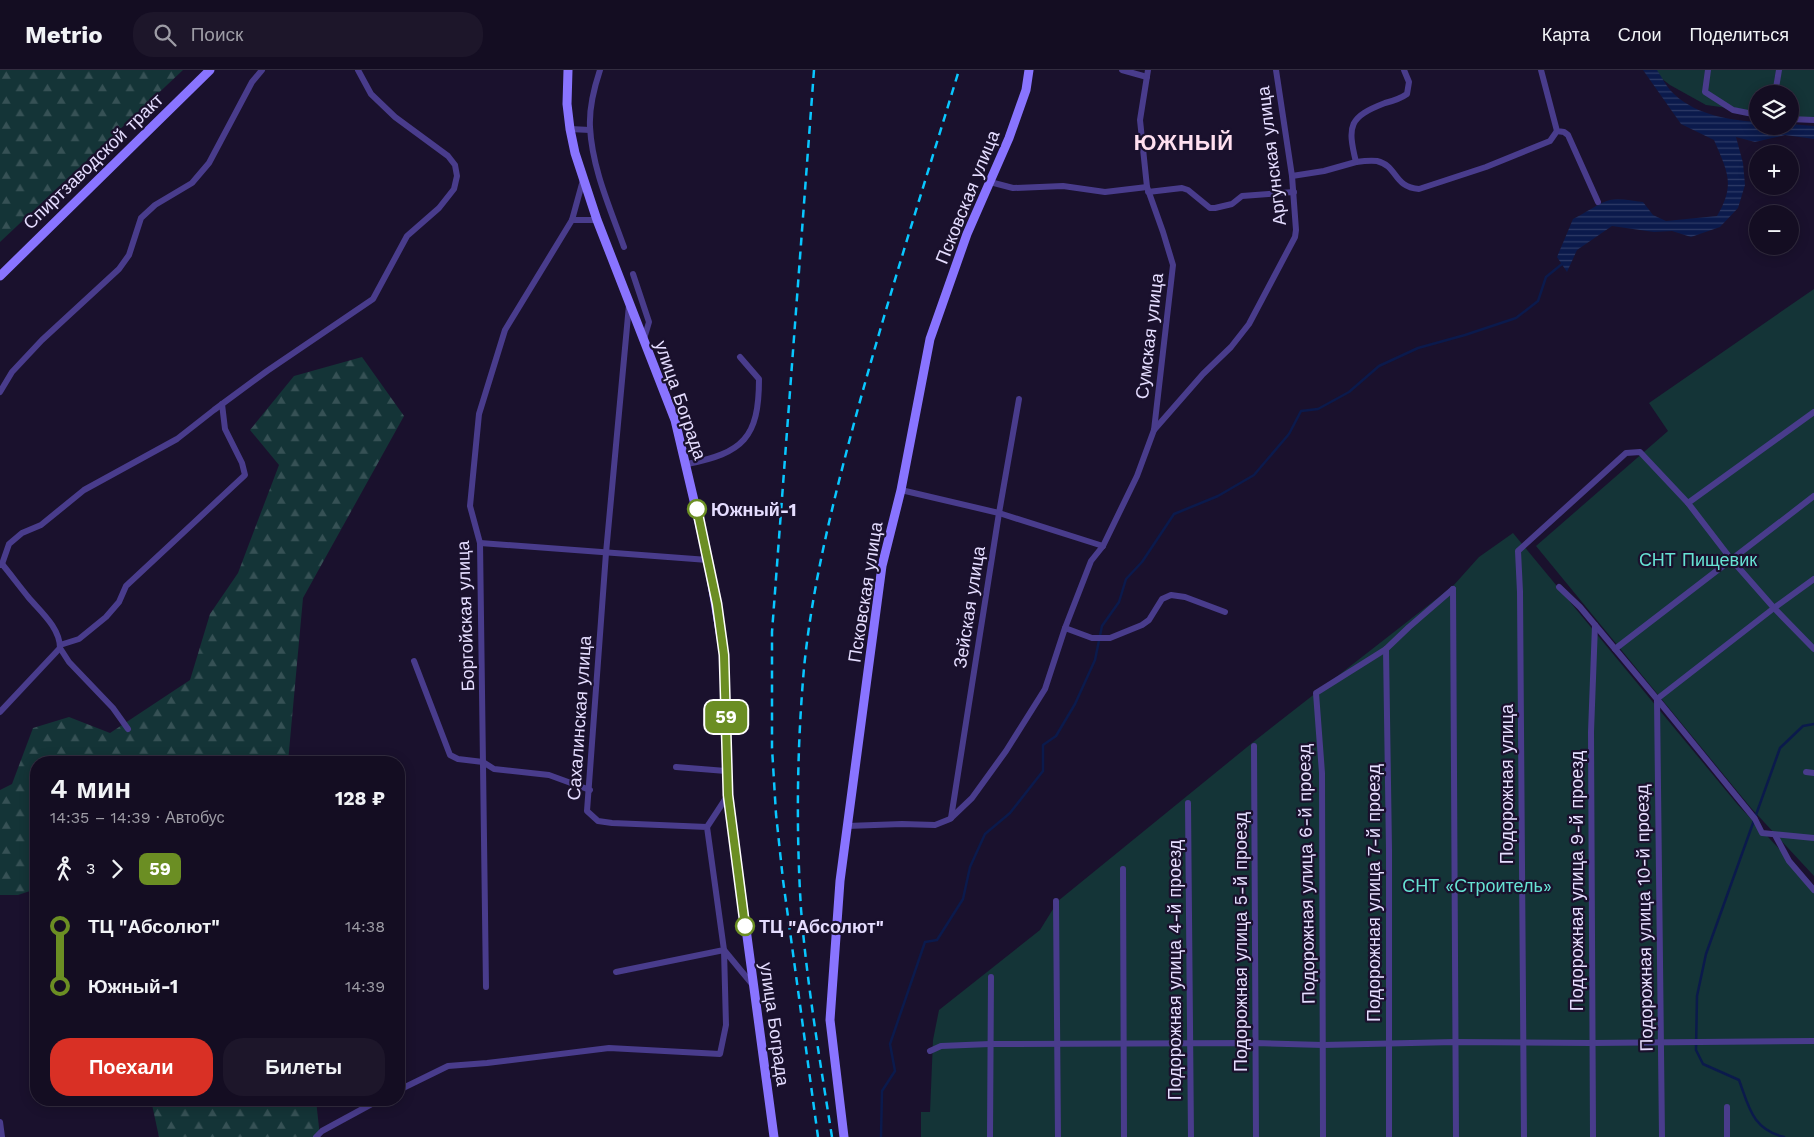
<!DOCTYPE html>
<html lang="ru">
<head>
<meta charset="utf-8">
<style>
	body { margin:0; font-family:"Work Sans",sans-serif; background:#1d162a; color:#f1f3f6; height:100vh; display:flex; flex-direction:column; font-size:19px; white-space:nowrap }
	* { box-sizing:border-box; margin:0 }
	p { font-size:16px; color:#9d9ca5 }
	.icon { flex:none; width:28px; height:28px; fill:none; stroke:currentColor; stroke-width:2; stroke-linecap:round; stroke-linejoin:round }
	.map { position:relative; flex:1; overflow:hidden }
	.sheet { position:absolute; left:30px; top:686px; width:375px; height:350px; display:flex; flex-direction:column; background:#140d22; border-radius:20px; box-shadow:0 2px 12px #0003,0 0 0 1px #332d40 }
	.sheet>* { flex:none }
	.badge { padding:0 10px; border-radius:8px; font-size:18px; line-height:32px }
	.tools { position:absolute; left:1749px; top:15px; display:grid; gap:10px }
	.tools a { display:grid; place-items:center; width:50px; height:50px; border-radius:50%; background:#140d22; box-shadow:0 2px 12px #0003,0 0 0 1px #332d40; font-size:25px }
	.map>.badge { position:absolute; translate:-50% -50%; box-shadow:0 0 0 2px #fff }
	.legs { display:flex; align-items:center; gap:8px; height:55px; padding:0 20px; font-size:16px }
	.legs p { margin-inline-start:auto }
	.summary { display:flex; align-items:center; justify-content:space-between; height:85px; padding:0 20px }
	h1 { font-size:28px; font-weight:600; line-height:38px }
	.action { display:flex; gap:10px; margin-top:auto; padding:10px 20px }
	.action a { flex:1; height:58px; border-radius:20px; background:#d93025; color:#fff; font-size:20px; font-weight:600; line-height:58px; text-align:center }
	.action a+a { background:#1d162a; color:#f1f3f6 }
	ul { padding:0 20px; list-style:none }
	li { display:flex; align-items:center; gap:18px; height:60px; font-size:19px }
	li i { display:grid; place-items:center; width:8px; height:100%; margin:0 6px; background:currentColor }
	li i::after { content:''; width:12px; height:12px; margin:-6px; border:4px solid; border-radius:50%; background:#140d22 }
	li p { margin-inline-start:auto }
	li:first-child i { background:linear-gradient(#0000 50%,currentColor 0) }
	li:last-child i { background:linear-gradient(currentColor 50%,#0000 0) }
	header { display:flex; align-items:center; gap:30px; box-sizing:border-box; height:70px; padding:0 25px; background:#140d22; border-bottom:1px solid #332d40 }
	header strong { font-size:24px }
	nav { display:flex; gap:28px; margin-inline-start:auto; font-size:18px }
	.search { width:350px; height:45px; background:#1d162a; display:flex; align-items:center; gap:12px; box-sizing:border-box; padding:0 18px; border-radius:20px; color:#9d9ca5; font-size:19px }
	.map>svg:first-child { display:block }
</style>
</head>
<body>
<header>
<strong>Metrio</strong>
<div class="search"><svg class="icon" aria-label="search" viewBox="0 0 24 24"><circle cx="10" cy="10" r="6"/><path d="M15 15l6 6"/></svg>Поиск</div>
<nav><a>Карта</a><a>Слои</a><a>Поделиться</a></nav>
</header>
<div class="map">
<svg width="1814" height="1067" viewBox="0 0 1814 1067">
	<defs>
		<pattern id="forest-firs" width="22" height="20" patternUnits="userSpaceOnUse" patternTransform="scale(1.25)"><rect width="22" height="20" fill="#143437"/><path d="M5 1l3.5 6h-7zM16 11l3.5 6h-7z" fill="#365155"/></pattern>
		<pattern id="water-rules" width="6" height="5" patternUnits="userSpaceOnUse" patternTransform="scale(1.25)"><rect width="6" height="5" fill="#0b1a4c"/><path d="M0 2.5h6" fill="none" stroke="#2e3b67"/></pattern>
	</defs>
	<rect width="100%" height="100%" fill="#1a112d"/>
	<!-- green -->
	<g fill="#143437">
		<polygon points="1657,0 1814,0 1814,50 1790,47 1790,24 1758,24 1757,42 1706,35 1670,15 1657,5"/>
		<polygon points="1814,219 1814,806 1751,738 1536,476 1668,361 1649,333"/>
		<polygon points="1513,463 1738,735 1814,816 1814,1067 921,1067 921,1042 930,1042 933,970 939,940 1040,860 1058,831 1257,669 1453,516 1479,487"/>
	</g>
	<!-- forest -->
	<g fill="url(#forest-firs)">
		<polygon points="0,0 183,0 0,172"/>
		<polygon points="362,287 404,346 303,528 288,692 36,692 36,819 18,825 0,825 0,720 12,714 33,658 69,647 110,663 190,610 210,544 238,503 279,395 250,360 294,306"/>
		<polygon points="151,1030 316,1030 320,1067 159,1067"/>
	</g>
	<!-- water -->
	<path fill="url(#water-rules)" d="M1643,0H1657C1661,6 1665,14 1670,20C1692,44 1727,50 1757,52L1758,56H1790V54L1814,56V69L1785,65L1755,72L1736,67L1743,93L1745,115L1738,138L1720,157L1691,167L1672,161L1654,162L1612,156L1577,180L1567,202L1557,187L1573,149C1584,144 1600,132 1610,130C1620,128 1632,131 1643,132L1653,145L1666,151L1717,146C1736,114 1727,101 1714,70L1681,54Z"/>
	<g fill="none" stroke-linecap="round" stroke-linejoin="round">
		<!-- stream -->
		<g stroke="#0b1a4c" stroke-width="2.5">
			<polyline points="881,1067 882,1021 895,1001 890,974 925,872 937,870 963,829 970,797 985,764 1010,743 1043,701 1043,675 1056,666 1075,634 1095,590 1102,556 1119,532 1126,509 1142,492 1174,444 1218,426 1254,405 1289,364 1301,341 1318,339 1349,322 1379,296 1418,278 1465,265 1516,248 1538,231 1546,207 1562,194"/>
			<path d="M1784,1067C1752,1059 1749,1037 1739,1010L1703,994L1696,980L1697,926L1706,884L1780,678L1803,656L1814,654"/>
		</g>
		<!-- street -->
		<g stroke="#493c8c" stroke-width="6">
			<path d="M600,0C594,18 589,38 590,57C592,98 610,138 624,177"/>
			<polyline points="1122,0 1147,7"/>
			<path d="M1404,0L1409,12L1407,24C1400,29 1393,31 1385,33C1349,47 1347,55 1356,92C1363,91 1370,90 1377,91C1398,96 1393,117 1419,119L1486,97L1550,71L1557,61"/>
			<polyline points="1541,0 1557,61 1564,62 1568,65 1598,132"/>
			<polyline points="1708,0 1705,22 1733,40 1758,45"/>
			<polyline points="1775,24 1779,0"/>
			<polyline points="1790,49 1814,50"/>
			<polyline points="570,59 590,60"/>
			<polyline points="1292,106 1324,101 1356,92"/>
			<polyline points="990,112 1013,118 1063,116 1105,122 1147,117"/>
			<polyline points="1148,122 1182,118 1188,120 1210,138 1215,138 1232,134 1242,126 1294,122"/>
			<polyline points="572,150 597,150"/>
			<polyline points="633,204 649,252 644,269"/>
			<polyline points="0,322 12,302 42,270 119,199 129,185 141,148 155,135 192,113 209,93 252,12 262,0"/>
			<polyline points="1154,360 1203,304 1231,277 1249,254 1295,167 1296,160 1292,106 1276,0"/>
			<path d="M687,394C743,383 759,368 759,309L740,287"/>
			<polyline points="901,420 999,443 1103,476"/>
			<polyline points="1688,433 1814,342"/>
			<polyline points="480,473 708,490"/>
			<polyline points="2,494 9,474 22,463 41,455 84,420 177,369 214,340 267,301 373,229 407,166 439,138 454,119 457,106 455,95 448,86 395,47 371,24 358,0"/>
			<path d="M0,495L2,494C11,505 20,517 29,528C41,542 60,558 60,578L0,642"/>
			<polyline points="1559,517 1580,537 1657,629 1755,749 1762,763 1814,768"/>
			<polyline points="1453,519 1456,1067"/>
			<polyline points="1065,558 1092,568 1110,568 1142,555 1149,550 1162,529 1171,525 1185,527 1225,542"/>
			<polyline points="60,575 79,569 106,547 119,532 126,516 245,405 242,393 225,359 222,334"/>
			<polyline points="60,578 69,592 113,638 128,659"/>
			<polyline points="1386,579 1389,779 1389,1067"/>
			<polyline points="1615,579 1814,426"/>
			<polyline points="414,591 450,685 458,689 483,692 494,699 549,705 590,720"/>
			<polyline points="1254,676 1256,1067"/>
			<polyline points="676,697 726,701"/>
			<polyline points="1806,702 1814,703"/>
			<polyline points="1188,733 1191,1067"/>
			<polyline points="951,748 999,443 1019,329"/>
			<polyline points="847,756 902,754 935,755 950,749 972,728 1006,681 1045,619 1065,558 1091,491 1103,476 1137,406 1154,360 1173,195 1163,162 1147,117 1140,50 1148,0"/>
			<polyline points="707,757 728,725"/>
			<polyline points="1775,765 1789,791 1814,820"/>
			<polyline points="1123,799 1124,1067"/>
			<polyline points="1056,831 1058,1067"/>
			<polyline points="616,902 724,880 707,757 612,753 598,751 587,741 606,483 629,235"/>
			<polyline points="486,917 480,473 470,436 479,344 505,260 572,150 583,110"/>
			<polyline points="930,981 941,976 990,974 1255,973 1323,975 1455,972 1591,973 1814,971"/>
			<polyline points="399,1020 448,996 487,993 609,978 720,984 726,955 724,880 752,914"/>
			<polyline points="0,1052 2,1067"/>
			<polyline points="316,1067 322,1061 379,1030"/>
			<polyline points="990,1067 991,907"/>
			<polyline points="1323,1067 1322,703 1316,623 1386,579 1409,557 1453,519"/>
			<polyline points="1524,1067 1520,522 1518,481 1626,383 1640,382 1688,433 1731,489 1774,538 1814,579"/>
			<polyline points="1593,1067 1591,662 1595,555"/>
			<polyline points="1662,1067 1657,629 1774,538 1814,509"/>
			<polyline points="1727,1067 1727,1037"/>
		</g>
		<!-- secondary -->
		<g stroke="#8974ff" stroke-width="9">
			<polyline points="568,0 567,34 570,59 575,83 597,150 675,350 708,490 724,585 728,725 774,1067"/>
			<polyline points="0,206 210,0"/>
			<polyline points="844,1067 830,950 840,811 882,496 901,420 930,269 967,164 1009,68 1026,20 1029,0"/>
		</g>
		<!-- rail -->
		<g stroke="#09c7ff" stroke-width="2.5" stroke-dasharray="8 6" stroke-linecap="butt">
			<polyline points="814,0 772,562 772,678 776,744 783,810 818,1067"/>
			<path d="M832,1067C820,991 807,915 801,839C796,759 797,678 804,598C812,517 832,436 853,357C885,237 923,119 959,0"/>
		</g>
	</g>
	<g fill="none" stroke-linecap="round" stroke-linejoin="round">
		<defs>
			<polyline id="line-1" points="697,439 717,534 724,585 728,725 745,856"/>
		</defs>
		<!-- line-1 casing -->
		<use href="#line-1" stroke="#fff" stroke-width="11"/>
		<!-- line-1 -->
		<use href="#line-1" stroke="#6b8e23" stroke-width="8"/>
	</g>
	<!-- markers -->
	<g fill="#fff" stroke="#6b8e23" stroke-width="2.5">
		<circle cx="697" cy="439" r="9"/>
		<circle cx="745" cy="856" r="9"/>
	</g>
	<g text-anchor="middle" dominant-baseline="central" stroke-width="4.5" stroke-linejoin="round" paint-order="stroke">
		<!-- street labels -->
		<g font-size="18" fill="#e5ddff" stroke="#1a112d">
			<text transform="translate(1271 86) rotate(-97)">Аргунская улица</text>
			<text transform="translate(93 91) rotate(-44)">Спиртзаводской тракт</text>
			<text transform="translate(967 127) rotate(-68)">Псковская улица</text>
			<text transform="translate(1149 266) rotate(-83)">Сумская улица</text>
			<text transform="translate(681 330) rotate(71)">улица Бограда</text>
			<text transform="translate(865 522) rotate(-81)">Псковская улица</text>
			<text transform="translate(969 537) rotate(-81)">Зейская улица</text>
			<text transform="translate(465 546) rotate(-92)">Боргойская улица</text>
			<text transform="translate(579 648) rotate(-86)">Сахалинская улица</text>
			<text transform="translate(1506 714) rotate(-90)">Подорожная улица</text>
			<text transform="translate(1306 804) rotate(-91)">Подорожная улица 6-й проезд</text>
			<text transform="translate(1576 811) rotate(-90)">Подорожная улица 9-й проезд</text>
			<text transform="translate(1373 823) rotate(-90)">Подорожная улица 7-й проезд</text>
			<text transform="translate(1644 848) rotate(-91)">Подорожная улица 10-й проезд</text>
			<text transform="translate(1240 872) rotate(-90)">Подорожная улица 5-й проезд</text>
			<text transform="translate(1174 900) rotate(-90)">Подорожная улица 4-й проезд</text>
			<text transform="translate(775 954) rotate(82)">улица Бограда</text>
		</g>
		<!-- stop labels -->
		<g font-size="18" font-weight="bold" fill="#e5ddff" stroke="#1a112d" text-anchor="start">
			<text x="711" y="439">Южный-1</text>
			<text x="759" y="856">ТЦ "Абсолют"</text>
		</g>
		<!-- park labels -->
		<g font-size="18" fill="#66e2d3" stroke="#1a112d">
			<text x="1698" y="489">СНТ Пищевик</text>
			<text x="1477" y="815">СНТ «Строитель»</text>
		</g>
		<!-- district labels -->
		<g font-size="22" font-weight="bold" letter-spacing="1" fill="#ffdfef" stroke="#1a112d">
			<text x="1184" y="72">ЮЖНЫЙ</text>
		</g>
	</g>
</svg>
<div class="tools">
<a><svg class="icon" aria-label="layers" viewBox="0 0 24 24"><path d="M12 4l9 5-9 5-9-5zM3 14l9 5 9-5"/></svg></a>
<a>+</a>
<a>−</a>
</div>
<b class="badge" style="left:726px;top:647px;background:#6b8e23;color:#fff">59</b>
<section class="sheet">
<div class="summary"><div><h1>4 мин</h1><p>14:35 – 14:39 · Автобус</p></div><b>128 ₽</b></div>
<div class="legs"><svg class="icon" aria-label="walk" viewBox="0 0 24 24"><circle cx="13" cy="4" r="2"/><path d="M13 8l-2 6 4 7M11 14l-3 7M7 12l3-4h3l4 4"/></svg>3<svg class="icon" aria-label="forward" viewBox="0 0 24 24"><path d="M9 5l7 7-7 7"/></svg><b class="badge" style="background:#6b8e23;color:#fff">59</b></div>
<ul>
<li><i style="color:#6b8e23"></i><b>ТЦ &quot;Абсолют&quot;</b><p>14:38</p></li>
<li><i style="color:#6b8e23"></i><b>Южный-1</b><p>14:39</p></li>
</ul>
<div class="action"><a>Поехали</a><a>Билеты</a></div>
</section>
</div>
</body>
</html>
